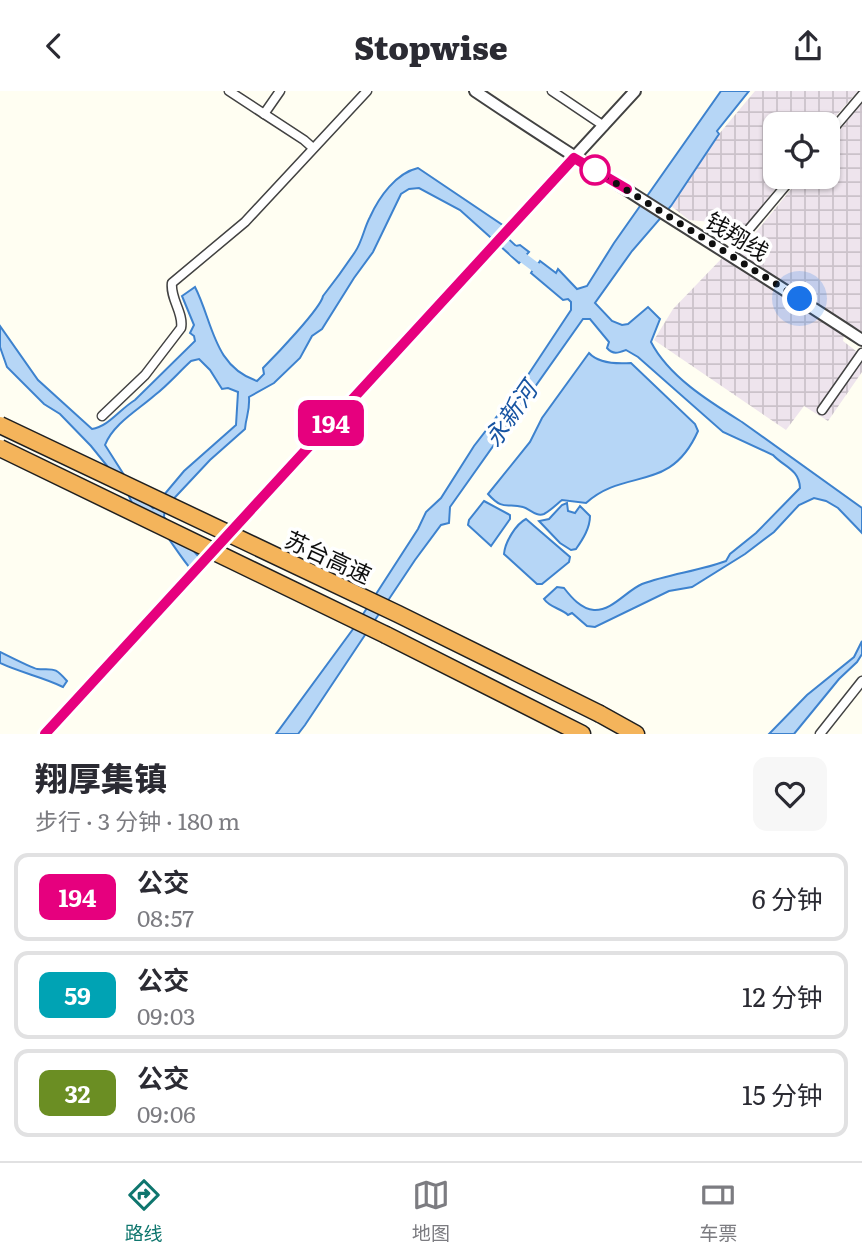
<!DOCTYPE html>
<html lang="zh">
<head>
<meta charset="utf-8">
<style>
	body { margin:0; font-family:Literata,"Noto Sans SC",serif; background:#f7f7f7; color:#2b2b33; height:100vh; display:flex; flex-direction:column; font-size:26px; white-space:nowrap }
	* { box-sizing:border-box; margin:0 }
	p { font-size:23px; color:#7c7c81 }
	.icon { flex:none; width:38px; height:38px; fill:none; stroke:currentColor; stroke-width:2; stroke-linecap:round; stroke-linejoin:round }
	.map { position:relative; height:643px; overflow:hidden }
	.details { display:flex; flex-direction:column; background:#fff; flex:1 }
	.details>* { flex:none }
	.badge { padding:0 14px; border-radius:10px; font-size:24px; line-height:46px }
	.buttons { position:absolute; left:763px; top:21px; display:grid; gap:14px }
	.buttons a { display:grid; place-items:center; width:77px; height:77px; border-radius:14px; background:#fff; box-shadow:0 2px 5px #0004; font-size:35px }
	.you { position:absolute; width:35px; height:35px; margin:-18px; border:5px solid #fff; border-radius:50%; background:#1a73e8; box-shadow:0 0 0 10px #1a73e833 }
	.map>.badge { position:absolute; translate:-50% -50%; box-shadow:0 0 0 4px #fff }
	.round { display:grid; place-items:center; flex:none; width:74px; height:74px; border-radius:14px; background:#f7f7f7 }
	.head { display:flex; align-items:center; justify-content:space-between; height:119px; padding:0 35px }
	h1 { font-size:33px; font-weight:800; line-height:52px }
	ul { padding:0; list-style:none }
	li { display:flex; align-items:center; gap:21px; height:88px; margin:0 14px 10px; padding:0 21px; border:4px solid #e1e1e2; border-radius:14px }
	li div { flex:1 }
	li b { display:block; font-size:26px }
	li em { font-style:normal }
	li .badge { min-width:77px; font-weight:700; text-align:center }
	header { display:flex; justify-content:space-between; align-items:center; height:91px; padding:0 35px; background:#fff; font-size:32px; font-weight:800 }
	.tab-bar { display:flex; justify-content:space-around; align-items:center; height:98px; border-top:2px solid #e1e1e2; background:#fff; font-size:19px; color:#7c7c81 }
	.tab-bar a { display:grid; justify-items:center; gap:4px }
	.tab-bar .selected { color:#0f766e }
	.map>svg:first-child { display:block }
</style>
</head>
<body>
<header><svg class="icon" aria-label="back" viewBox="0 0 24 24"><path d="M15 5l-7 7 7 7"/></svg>Stopwise<svg class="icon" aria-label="share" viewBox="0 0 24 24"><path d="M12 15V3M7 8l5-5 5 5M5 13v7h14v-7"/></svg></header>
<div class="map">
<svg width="862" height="643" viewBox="0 0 862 643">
	<defs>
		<pattern id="industrial-grid" width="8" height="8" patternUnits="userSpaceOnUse" patternTransform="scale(1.75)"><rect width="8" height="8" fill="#eee4ed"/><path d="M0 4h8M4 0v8" fill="none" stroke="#cbc2ca"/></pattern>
	</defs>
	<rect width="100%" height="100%" fill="#fffef2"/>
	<!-- industrial -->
	<g fill="url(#industrial-grid)">
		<polygon points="755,0 858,0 828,34 775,33 775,86 785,86 739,143 712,131 689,129 671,115 719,43"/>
		<polygon points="862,12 862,241 738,163 801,86 828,86 828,53"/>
		<polygon points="723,166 844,244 843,250 856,260 862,269 862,281 828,330 804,315 786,339 654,249 673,218"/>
	</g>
	<!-- water -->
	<g fill="#b6d6f6" stroke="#3d82ce" stroke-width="2" fill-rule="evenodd">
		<path d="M721,0H749L717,40L719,43L671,115L632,160L595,212L612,230L622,234L628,233L648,216L660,228L651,251C669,286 710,311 742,331L862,417V442L838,417L826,410L814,407L799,414L774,441L745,463L692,496L669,500L595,536L587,535L572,522L568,524C561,517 550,517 544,508L557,496L564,497C571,506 581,518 594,519C612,520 626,500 642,493C669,483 699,480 726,470L730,463L756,442L800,397C799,378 784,376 773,364L723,341L638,266L626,259C618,262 613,264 607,257L609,251L590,228H583L450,416L449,432L441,434L415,469L305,634L298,643H276L356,534L418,438L426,421L441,407L474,355L522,293L571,219V211L568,208L563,209L531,182L534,177L532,174L535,172L538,173L540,170L556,182L558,178L577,198L587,195L614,152Z"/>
		<path d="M418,77L504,135L500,140L516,155L520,154L529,161L519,172L460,119L419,97L409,98L401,103L373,161L354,187L322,238L312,245L300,267L274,292L249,306C250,321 246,325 245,338L210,369L165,417L164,426L199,466L190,477C175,460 154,419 133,414L125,397L91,355L60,323L44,313L7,276L0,256V235L38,289L92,338C108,336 120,318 135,309L195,250L194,245L190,242L194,234L182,205L195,196C213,231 213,275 257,290L264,283L263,277C275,265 321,217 323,205C334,191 345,176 355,161C362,151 364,137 370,126C379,106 396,82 418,77ZM199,268L210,279L222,298L228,297L238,301L236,334L184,380L153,417L133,398L105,354C113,333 138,319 155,304C168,294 179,281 191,270Z"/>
		<path d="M589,262C599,273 617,273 631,272L695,333L698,340C670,403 626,376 586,412L562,409C557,413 550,420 544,423C536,426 530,418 523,416C507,411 504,421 488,403L530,351L542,327Z"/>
		<polygon points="484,410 510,424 510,428 491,455 468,434 469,429"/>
		<path d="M567,412L568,420L575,422L580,415L590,425C590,437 583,448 576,458L571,459L560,452L539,430L549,428L562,414Z"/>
		<path d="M526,428L570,466L569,471L542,493H537L504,463C505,451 516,433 526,428Z"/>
		<polygon points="862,550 862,563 857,571 839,588 794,643 769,643 807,604 854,566"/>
		<path d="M0,561C6,564 34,578 37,578C54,579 54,575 67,590L63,596C43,586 21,582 0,572Z"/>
	</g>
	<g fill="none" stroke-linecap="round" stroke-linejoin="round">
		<!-- canal -->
		<polyline stroke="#b6d6f6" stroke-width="10" points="514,160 542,181"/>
		<defs>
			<g id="minor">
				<polyline points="229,0 304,49 313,57"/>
				<polyline points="552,0 604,35"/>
				<polyline points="264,23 280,0"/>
				<polyline points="828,44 862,4"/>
				<polyline points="728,163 793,86"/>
				<polyline points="822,319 862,262"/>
				<path d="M102,325L145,284L181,237C184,222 170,208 172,192L245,131L367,0"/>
				<polyline points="820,643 862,590"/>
			</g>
			<g id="tertiary">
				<path d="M475,0C602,86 734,165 862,249"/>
				<polyline points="45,643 635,0"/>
			</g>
			<g id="motorway">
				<polyline points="386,544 582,643"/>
				<polyline points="600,623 636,643"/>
			</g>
		</defs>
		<!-- minor casing -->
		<use href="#minor" stroke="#424242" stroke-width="11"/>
		<!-- tertiary casing -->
		<use href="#tertiary" stroke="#424242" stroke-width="14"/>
		<!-- motorway casing -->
		<use href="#motorway" stroke="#202020" stroke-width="19"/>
		<!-- minor -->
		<use href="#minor" stroke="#fff" stroke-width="8"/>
		<!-- tertiary -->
		<use href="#tertiary" stroke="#fff" stroke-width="10"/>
		<!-- motorway -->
		<use href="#motorway" stroke="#f4b45b" stroke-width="16"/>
		<defs>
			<g id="motorway-bridge">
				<polyline points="0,334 398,523 600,623"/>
				<polyline points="0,357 386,544"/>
			</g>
		</defs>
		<!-- motorway-bridge casing -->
		<use href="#motorway-bridge" stroke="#202020" stroke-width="19" stroke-linecap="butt"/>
		<!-- motorway-bridge -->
		<use href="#motorway-bridge" stroke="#f4b45b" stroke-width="16"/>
	</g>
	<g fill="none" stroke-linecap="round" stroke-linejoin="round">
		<defs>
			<polyline id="line" points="45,643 574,67 627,98"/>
		</defs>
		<!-- line casing -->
		<use href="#line" stroke="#fff" stroke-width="16"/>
		<!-- line -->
		<use href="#line" stroke="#e6007e" stroke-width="10"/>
		<!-- walk -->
		<polyline stroke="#0f0f0f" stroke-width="7" stroke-dasharray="0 12.6" points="595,79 800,208"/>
	</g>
	<!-- markers -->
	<circle fill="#fff" stroke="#e6007e" stroke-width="3.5" cx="595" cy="79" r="14"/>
	<g text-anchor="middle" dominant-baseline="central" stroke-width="7" stroke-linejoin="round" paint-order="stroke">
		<!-- street labels -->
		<g font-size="23" fill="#0f0f0f" stroke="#fff">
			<text transform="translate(738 144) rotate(32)">钱翔线</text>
			<text transform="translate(329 465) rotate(25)">苏台高速</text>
		</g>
		<!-- water labels -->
		<g font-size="24" font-style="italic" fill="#1754a2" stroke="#fff">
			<text transform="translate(509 322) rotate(-55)">永新河</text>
		</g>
	</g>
</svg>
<div class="buttons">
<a><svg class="icon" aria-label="locate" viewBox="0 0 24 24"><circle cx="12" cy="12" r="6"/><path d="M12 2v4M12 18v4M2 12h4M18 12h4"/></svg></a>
</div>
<div class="you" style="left:800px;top:208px"></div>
<b class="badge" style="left:331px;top:332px;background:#e6007e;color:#fff">194</b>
</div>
<section class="details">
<div class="head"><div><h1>翔厚集镇</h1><p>步行 · 3 分钟 · 180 m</p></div><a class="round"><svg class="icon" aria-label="heart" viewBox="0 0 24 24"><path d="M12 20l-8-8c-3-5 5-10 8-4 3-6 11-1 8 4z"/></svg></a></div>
<ul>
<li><span class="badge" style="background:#e6007e;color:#fff">194</span><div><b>公交</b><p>08:57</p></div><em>6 分钟</em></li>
<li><span class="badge" style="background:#00a3b4;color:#fff">59</span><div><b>公交</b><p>09:03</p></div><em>12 分钟</em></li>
<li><span class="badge" style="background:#6b8e23;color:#fff">32</span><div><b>公交</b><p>09:06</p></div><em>15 分钟</em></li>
</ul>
</section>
<nav class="tab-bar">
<a class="selected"><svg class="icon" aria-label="directions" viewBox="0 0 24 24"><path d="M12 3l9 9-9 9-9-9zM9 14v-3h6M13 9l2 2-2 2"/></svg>路线</a>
<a><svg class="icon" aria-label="map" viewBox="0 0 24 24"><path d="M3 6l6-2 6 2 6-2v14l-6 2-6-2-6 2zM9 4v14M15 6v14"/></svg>地图</a>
<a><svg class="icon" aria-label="tickets" viewBox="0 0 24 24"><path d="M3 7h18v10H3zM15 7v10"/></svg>车票</a>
</nav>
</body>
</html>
